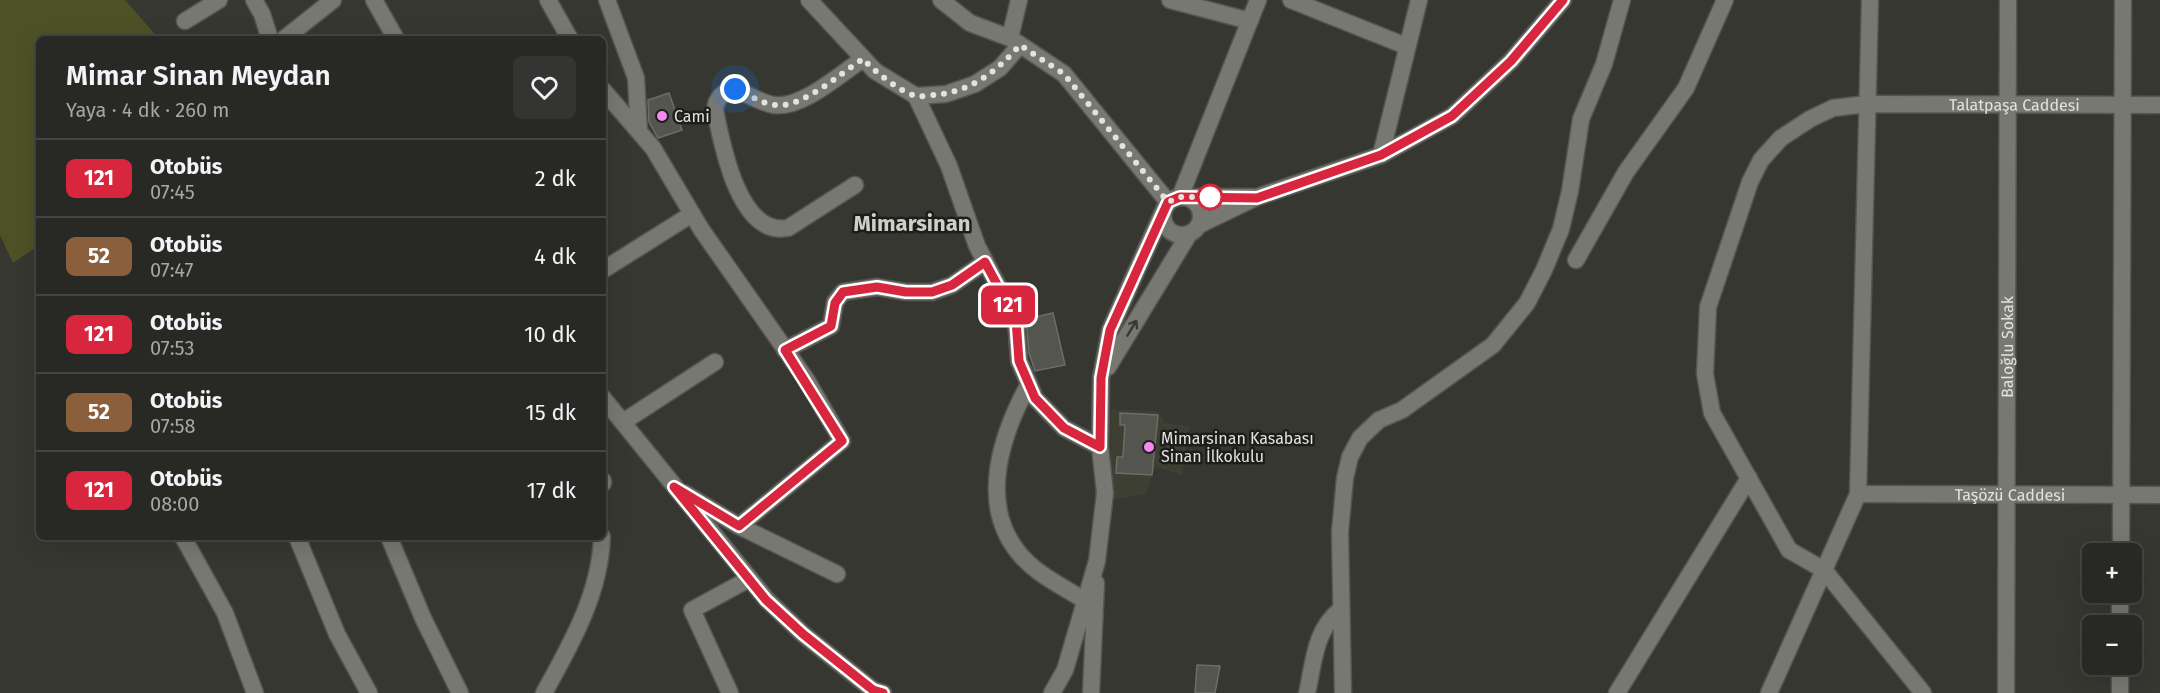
<!DOCTYPE html>
<html lang="tr">
<head>
<meta charset="utf-8">
<style>
	body { margin:0; font-family:"Fira Sans",sans-serif; background:#343532; color:#f1f3f6; height:100vh; display:flex; flex-direction:column; font-size:22px; white-space:nowrap }
	* { box-sizing:border-box; margin:0 }
	p { font-size:20px; color:#a5a6a7 }
	.icon { flex:none; width:33px; height:33px; fill:none; stroke:currentColor; stroke-width:2; stroke-linecap:round; stroke-linejoin:round }
	.map { position:relative; flex:1; overflow:hidden }
	.side { position:absolute; left:36px; top:36px; width:570px; height:504px; display:flex; flex-direction:column; background:#282925; border-radius:9px; box-shadow:0 6px 24px #0002,0 0 0 2px #444542 }
	.side>* { flex:none }
	.badge { padding:0 12px; border-radius:9px; font-size:21px; line-height:39px }
	.controls { position:absolute; left:2082px; top:543px; display:grid; gap:12px }
	.controls a { display:grid; place-items:center; width:60px; height:60px; border-radius:9px; background:#282925; box-shadow:0 6px 24px #0002,0 0 0 2px #444542; font-size:30px }
	.you { position:absolute; width:30px; height:30px; margin:-15px; border:4px solid #fff; border-radius:50%; background:#1a73e8; box-shadow:0 0 0 9px #1a73e833 }
	.map>.badge { position:absolute; translate:-50% -50%; box-shadow:0 0 0 3px #fff }
	.round { display:grid; place-items:center; flex:none; width:63px; height:63px; border-radius:9px; background:#343532 }
	.headline { display:flex; align-items:center; justify-content:space-between; height:102px; padding:0 30px }
	h1 { font-size:28px; font-weight:600; line-height:45px }
	ul { padding:0; list-style:none }
	li { display:flex; align-items:center; gap:18px; height:78px; padding:0 30px; border-top:2px solid #444542 }
	li div { flex:1 }
	li b { display:block; font-size:22px }
	li em { font-style:normal }
	li .badge { min-width:66px; font-weight:700; text-align:center }
	.map>svg:first-child { display:block }
</style>
</head>
<body>
<div class="map">
<svg width="2160" height="693" viewBox="0 0 2160 693">
	<rect width="100%" height="100%" fill="#363731"/>
	<!-- built -->
	<polygon fill="#3d3f33" points="1111,409 1157,411 1165,423 1190,426 1182,475 1155,467 1146,494 1110,500"/>
	<!-- green -->
	<polygon fill="#4e5126" points="0,0 125,0 159,39 39,39 39,245 13,263 0,235"/>
	<!-- building -->
	<g fill="#54554e" stroke="#6c6d67" stroke-width="1.5">
		<polygon points="669,93 682,130 658,138 649,122 648,100"/>
		<polygon points="1053,313 1065,365 1035,371 1029,353 1026,319"/>
		<polygon points="1120,413 1158,415 1152,475 1116,473 1117,457 1123,457 1125,425 1120,425"/>
		<polygon points="1197,665 1220,666 1215,693 1195,693"/>
	</g>
	<g fill="none" stroke-linecap="round" stroke-linejoin="round">
		<defs>
			<g id="minor">
				<polyline points="254,0 262,14 270,39"/>
				<polyline points="374,0 396,39"/>
				<polyline points="548,0 570,39"/>
				<polyline points="607,0 636,78 639,131"/>
				<polyline points="809,0 875,71 916,96 946,94 975,84 1000,68 1020,45"/>
				<polyline points="941,0 970,23 1010,38 1064,74 1168,202"/>
				<polyline points="1170,0 1250,21"/>
				<polyline points="1291,0 1406,46"/>
				<polyline points="185,21 219,0"/>
				<polyline points="1010,38 1019,0"/>
				<polyline points="284,39 333,0"/>
				<polyline points="603,90 653,148 701,229 806,379 842,441 739,526"/>
				<polyline points="916,96 949,166 977,246 1016,320 1019,361 1035,398 1064,428 1100,447"/>
				<polyline points="1381,155 1419,0"/>
				<path d="M855,185L788,228C739,237 722,145 715,110C716,98 723,91 735,89C747,94 761,103 774,105C802,109 840,74 863,59"/>
				<circle cx="1182" cy="216" r="19"/>
				<polyline points="1180,197 1258,0"/>
				<polyline points="1187,197 1253,197"/>
				<polyline points="1199,225 1257,197 1381,155 1452,116 1511,61 1563,0"/>
				<polyline points="1576,260 1626,172 1686,88 1725,0"/>
				<polyline points="603,270 692,214"/>
				<polyline points="785,350 831,326 835,302 843,292 877,287 906,292 932,292 952,285 985,262"/>
				<polyline points="1108,367 1189,234"/>
				<path d="M1029,384C1002,433 978,502 1018,552C1034,573 1062,586 1084,600"/>
				<polyline points="603,398 767,600 803,634 873,690 883,693"/>
				<polyline points="623,422 715,362"/>
				<polyline points="603,481 603,483"/>
				<polyline points="684,493 739,526 837,574"/>
				<path id="s1" d="M1858,494L2160,495"/>
				<polyline points="183,537 225,613 255,693"/>
				<polyline points="297,537 337,634 369,693"/>
				<polyline points="389,537 423,618 460,693"/>
				<polyline points="2121,554 2123,0"/>
				<polyline points="2120,626 2120,592"/>
				<path d="M544,693C571,644 600,594 602,537"/>
				<polyline points="730,693 692,610 749,579"/>
				<polyline points="1052,693 1065,670 1097,561 1105,493 1100,447 1101,378 1110,330 1162,214"/>
				<polyline points="1091,693 1096,583"/>
				<path d="M1307,693C1314,663 1314,631 1340,610"/>
				<polyline points="1343,693 1340,532 1345,478 1350,457 1360,438 1379,420 1402,410 1493,345 1527,303 1544,270 1561,229 1570,191 1581,119 1604,64 1622,0"/>
				<polyline points="1617,693 1749,478"/>
				<polyline points="1769,693 1858,494 1870,0"/>
				<path id="s2" d="M1923,693L1824,570L1789,550L1712,413L1705,374L1708,307L1750,182L1761,160L1781,138L1810,119L1833,108L1867,104L2160,105"/>
				<path id="s3" d="M2006,693L2008,0"/>
				<polyline points="2120,693 2120,664"/>
			</g>
		</defs>
		<!-- minor casing -->
		<use href="#minor" stroke="#545550" stroke-width="19"/>
		<!-- minor -->
		<use href="#minor" stroke="#787872" stroke-width="16"/>
	</g>
	<!-- one-way arrows -->
	<defs><path id="oneway-shaft" d="M-6 0H5M1.5-3L5.5 0L1.5 3" fill="none" stroke-width="1.6" stroke-linecap="round" stroke-linejoin="round" transform="scale(1.5)"/></defs>
	<use stroke="#383935" href="#oneway-shaft" transform="translate(1132 328) rotate(-59)"/>
	<g fill="none" stroke-linecap="round" stroke-linejoin="round">
		<defs>
			<polyline id="line" points="883,693 873,690 803,634 766,600 674,487 739,526 842,441 785,350 831,326 835,303 843,292 877,287 906,292 932,292 952,285 985,262 1016,320 1019,361 1035,398 1064,428 1100,447 1101,378 1110,330 1168,202 1180,197 1257,198 1381,155 1452,116 1511,61 1563,0"/>
		</defs>
		<!-- line casing -->
		<use href="#line" stroke="#fff" stroke-width="14"/>
		<!-- line -->
		<use href="#line" stroke="#d7263d" stroke-width="9"/>
		<!-- walk -->
		<path stroke="#e2e3df" stroke-width="6" stroke-dasharray="0 10.8" d="M735,89C747,94 761,103 774,105C802,109 839,74 863,59C873,70 900,92 916,96C921,97 929,95 934,95C971,92 997,71 1020,45L1064,74L1168,202L1180,197H1210"/>
	</g>
	<!-- markers -->
	<g fill="#f489ef" stroke="#1d1e1b" stroke-width="2">
		<circle cx="662" cy="116" r="6"/>
		<circle cx="1149" cy="447" r="6"/>
	</g>
	<circle fill="#fff" stroke="#d7263d" stroke-width="3" cx="1210" cy="197" r="12"/>
	<g text-anchor="middle" dominant-baseline="central" stroke-width="5" stroke-linejoin="round" paint-order="stroke">
		<!-- street labels -->
		<g font-size="16" fill="#e2e3df" stroke="#1d1e1b">
			<text stroke="none"><textPath href="#s2" startOffset="890">Talatpaşa Caddesi</textPath></text>
			<text stroke="none"><textPath href="#s3" startOffset="346">Baloğlu Sokak</textPath></text>
			<text stroke="none"><textPath href="#s1" startOffset="152">Taşözü Caddesi</textPath></text>
		</g>
		<!-- poi labels -->
		<g font-size="16" fill="#e2e3df" stroke="#1d1e1b" text-anchor="start">
			<text x="674" y="116">Cami</text>
			<text x="1161" y="438">Mimarsinan Kasabası<tspan x="1161" dy="18">Sinan İlkokulu</tspan></text>
		</g>
		<!-- district labels -->
		<g font-size="22" font-weight="bold" fill="#cecfc8" stroke="#1d1e1b">
			<text x="912" y="223">Mimarsinan</text>
		</g>
	</g>
</svg>
<div class="controls">
<a>+</a>
<a>−</a>
</div>
<div class="you" style="left:735px;top:89px"></div>
<b class="badge" style="left:1008px;top:305px;background:#d7263d;color:#fff">121</b>
<section class="side">
<div class="headline"><div><h1>Mimar Sinan Meydan</h1><p>Yaya · 4 dk · 260 m</p></div><a class="round"><svg class="icon" aria-label="heart" viewBox="0 0 24 24"><path d="M12 20l-8-8c-3-5 5-10 8-4 3-6 11-1 8 4z"/></svg></a></div>
<ul>
<li><span class="badge" style="background:#d7263d;color:#fff">121</span><div><b>Otobüs</b><p>07:45</p></div><em>2 dk</em></li>
<li><span class="badge" style="background:#8b5e3c;color:#fff">52</span><div><b>Otobüs</b><p>07:47</p></div><em>4 dk</em></li>
<li><span class="badge" style="background:#d7263d;color:#fff">121</span><div><b>Otobüs</b><p>07:53</p></div><em>10 dk</em></li>
<li><span class="badge" style="background:#8b5e3c;color:#fff">52</span><div><b>Otobüs</b><p>07:58</p></div><em>15 dk</em></li>
<li><span class="badge" style="background:#d7263d;color:#fff">121</span><div><b>Otobüs</b><p>08:00</p></div><em>17 dk</em></li>
</ul>
</section>
</div>
</body>
</html>
